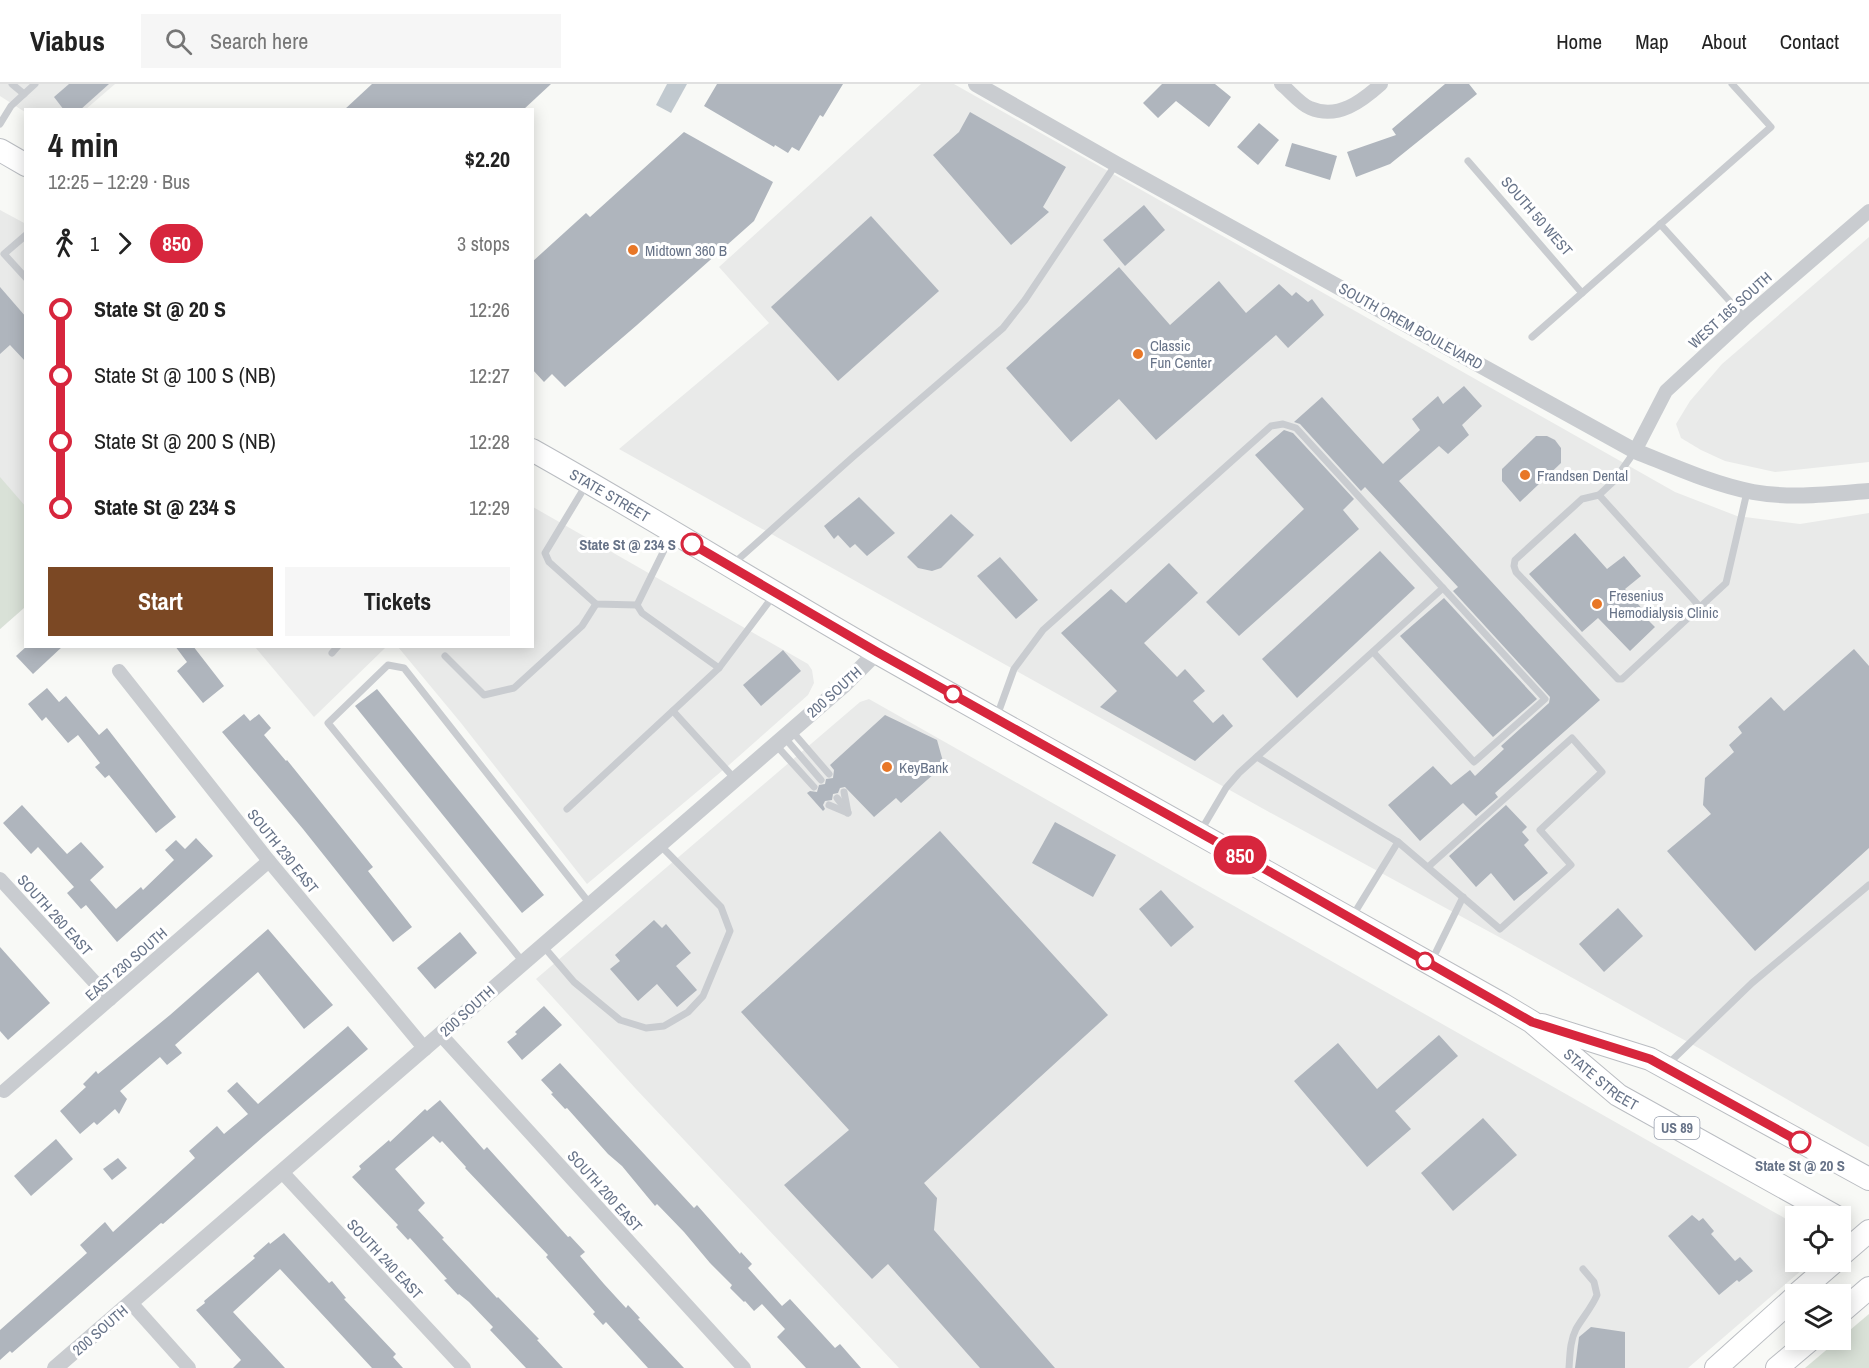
<!DOCTYPE html>
<html lang="en">
<head>
<meta charset="utf-8">
<style>
	body { margin:0; font-family:"Archivo Narrow",sans-serif; background:#f6f6f6; color:#222; height:100vh; display:flex; flex-direction:column; font-size:22px; white-space:nowrap }
	* { box-sizing:border-box; margin:0 }
	p { font-size:20px; color:#767676 }
	.icon { flex:none; width:33px; height:33px; fill:none; stroke:currentColor; stroke-width:2; stroke-linecap:round; stroke-linejoin:round }
	.map { position:relative; flex:1; overflow:hidden }
	.details { position:absolute; left:24px; top:24px; width:510px; height:540px; display:flex; flex-direction:column; background:#fff; border-radius:0px; box-shadow:0 3px 15px #0003 }
	.details>* { flex:none }
	.badge { padding:0 12px; border-radius:20px; font-size:21px; line-height:39px }
	.buttons { position:absolute; left:1785px; top:1122px; display:grid; gap:12px }
	.buttons a { display:grid; place-items:center; width:66px; height:66px; border-radius:0px; background:#fff; box-shadow:0 3px 15px #0003; font-size:30px }
	.map>.badge { position:absolute; translate:-50% -50%; box-shadow:0 0 0 3px #fff }
	.legs { display:flex; align-items:center; gap:9px; height:66px; padding:0 24px; font-size:20px }
	.legs p { margin-inline-start:auto }
	.head { display:flex; align-items:center; justify-content:space-between; height:102px; padding:0 24px }
	h1 { font-size:33px; font-weight:800; line-height:45px }
	.cta { display:flex; gap:12px; margin-top:auto; padding:12px 24px }
	.cta a { flex:1; height:69px; border-radius:0px; background:#7b4824; color:#fff; font-size:24px; font-weight:800; line-height:69px; text-align:center }
	.cta a+a { background:#f6f6f6; color:#222 }
	ul { padding:0 24px; list-style:none }
	li { display:flex; align-items:center; gap:21px; height:66px; font-size:22px }
	li i { display:grid; place-items:center; width:9px; height:100%; margin:0 8px; background:currentColor }
	li i::after { content:''; width:15px; height:15px; margin:-8px; border:4px solid; border-radius:50%; background:#fff }
	li p { margin-inline-start:auto }
	li:first-child i { background:linear-gradient(#0000 50%,currentColor 0) }
	li:last-child i { background:linear-gradient(currentColor 50%,#0000 0) }
	header { display:flex; align-items:center; gap:36px; box-sizing:border-box; height:84px; padding:0 30px; background:#fff; border-bottom:2px solid #e0e0e0 }
	header strong { font-size:28px }
	nav { display:flex; gap:33px; margin-inline-start:auto; font-size:21px }
	.search { width:420px; height:54px; background:#f6f6f6; display:flex; align-items:center; gap:15px; box-sizing:border-box; padding:0 21px; border-radius:0px; color:#767676; font-size:22px }
	.map>svg:first-child { display:block }
</style>
</head>
<body>
<header>
<strong>Viabus</strong>
<div class="search"><svg class="icon" aria-label="search" viewBox="0 0 24 24"><circle cx="10" cy="10" r="6"/><path d="M15 15l6 6"/></svg>Search here</div>
<nav><a>Home</a><a>Map</a><a>About</a><a>Contact</a></nav>
</header>
<div class="map">
<svg width="1869" height="1284" viewBox="0 0 1869 1284">
	<rect width="100%" height="100%" fill="#f8f9f6"/>
	<!-- built -->
	<g fill="#e9eae9">
		<polygon points="0,0 115,0 86,25 26,26 25,28 0,12"/>
		<polygon points="921,0 954,0 1675,408 1737,432 1800,440 1869,429 1869,1063 1704,967 1499,853 1269,728 619,365 769,239 719,183"/>
		<polygon points="0,126 26,140 25,523 0,545"/>
		<polygon points="1869,153 1869,378 1775,388 1725,377 1701,366 1681,354 1676,340 1690,317 1722,280"/>
		<polygon points="533,423 808,580 812,586 814,599 808,611 729,681 587,800 461,639 398,563 532,562"/>
		<polygon points="255,563 386,563 314,633"/>
		<polygon points="869,615 1795,1140 1796,1178 1810,1179 1688,1284 899,1284 636,1005 536,895 860,618"/>
	</g>
	<!-- green -->
	<g fill="#d9e1d7">
		<polygon points="0,393 26,423 25,523 0,545"/>
		<polygon points="1869,1230 1869,1284 1805,1284"/>
	</g>
	<!-- water -->
	<polygon fill="#c1c9cf" points="667,0 687,0 671,29 656,21"/>
	<!-- building -->
	<g fill="#afb5bd">
		<polygon points="69,0 109,0 80,26 64,26 54,13"/>
		<polygon points="372,0 551,0 523,26 344,26"/>
		<polygon points="717,0 843,0 823,33 820,31 799,67 792,63 788,69 775,61 774,63 704,22"/>
		<polygon points="1162,0 1215,0 1231,13 1209,43 1176,17 1158,34 1143,19"/>
		<polygon points="1445,0 1469,0 1477,10 1390,80 1356,93 1347,68 1396,51 1392,45"/>
		<polygon points="970,28 1066,83 1043,123 1049,128 1011,161 933,71 959,48"/>
		<polygon points="1259,39 1279,56 1258,81 1237,63"/>
		<polygon points="684,48 773,98 754,137 637,241 565,303 552,290 544,298 532,285 532,178 586,129 590,133"/>
		<polygon points="1292,59 1337,72 1330,96 1285,82"/>
		<polygon points="1144,121 1165,146 1125,182 1103,156"/>
		<polygon points="871,132 939,207 838,297 771,223"/>
		<polygon points="1119,183 1170,241 1219,197 1246,229 1279,200 1292,212 1296,208 1308,218 1312,215 1324,231 1288,264 1276,251 1156,356 1119,315 1071,358 1006,284"/>
		<polygon points="0,203 26,233 26,278 10,261 0,270"/>
		<polygon points="1464,302 1482,322 1462,341 1469,351 1448,370 1439,362 1399,397 1600,616 1495,709 1498,713 1476,732 1463,719 1420,757 1388,721 1433,682 1451,701 1470,686 1475,692 1504,665 1501,662 1549,619 1550,613 1453,507 1458,503 1365,403 1361,407 1300,340 1294,338 1322,313 1383,380 1420,346 1412,335 1438,312 1443,320"/>
		<polygon points="1284,346 1293,349 1354,415 1343,426 1359,445 1239,552 1206,518 1304,425 1255,371"/>
		<polygon points="1536,352 1547,352 1555,356 1561,364 1561,379 1520,418 1502,397 1502,385"/>
		<polygon points="859,413 895,449 867,472 855,460 850,464 838,451 834,455 824,442"/>
		<polygon points="951,430 974,451 941,484 932,487 918,484 907,473"/>
		<polygon points="1575,449 1607,485 1624,472 1641,492 1625,505 1651,535 1649,537 1655,543 1630,567 1598,534 1582,548 1529,490"/>
		<polygon points="1380,467 1415,504 1297,614 1262,575"/>
		<polygon points="1000,473 1038,516 1016,535 977,492"/>
		<polygon points="1169,479 1198,509 1144,559 1177,593 1185,585 1205,607 1193,617 1213,639 1223,630 1233,642 1195,677 1100,623 1117,607 1061,549 1111,505 1126,519"/>
		<polygon points="1444,514 1537,615 1493,653 1400,552"/>
		<polygon points="27,562 63,562 33,590 16,572"/>
		<polygon points="175,562 193,562 224,602 203,619 177,587 187,578"/>
		<polygon points="1854,565 1869,582 1869,764 1755,867 1667,767 1711,730 1703,721 1705,694 1734,668 1729,661 1742,649 1738,643 1771,613 1784,627"/>
		<polygon points="783,566 801,587 761,622 743,601"/>
		<polygon points="47,604 59,618 66,612 99,651 107,644 176,733 156,749 109,691 105,694 95,683 100,679 78,651 68,659 46,633 42,637 28,620"/>
		<polygon points="377,605 544,811 522,829 355,622"/>
		<polygon points="244,630 250,637 259,630 271,644 264,651 286,677 287,676 373,783 368,787 412,843 393,858 303,745 222,648"/>
		<polygon points="885,631 937,656 944,681 901,719 896,714 874,733 845,703 840,704 838,709 833,710 832,716 825,717 823,721 825,725 823,727 807,709 810,707 817,708 819,701 825,700 826,695 833,694 834,686 830,681"/>
		<polygon points="22,721 67,770 81,758 104,783 90,796 116,825 141,803 143,806 174,776 165,766 176,756 185,765 196,754 213,772 117,858 86,821 81,825 67,809 74,803 38,763 31,770 3,739"/>
		<polygon points="1506,721 1527,743 1522,748 1529,756 1524,761 1548,789 1514,817 1491,789 1476,803 1449,772"/>
		<polygon points="1055,738 1116,771 1093,813 1032,779"/>
		<polygon points="940,747 1108,931 924,1099 937,1114 934,1146 1055,1284 980,1284 888,1180 872,1195 784,1101 849,1046 741,928"/>
		<polygon points="1161,806 1194,843 1171,863 1139,825"/>
		<polygon points="1618,824 1643,852 1604,888 1579,860"/>
		<polygon points="654,836 662,844 666,840 691,869 676,882 697,906 677,923 657,900 638,917 610,885 620,877 615,871"/>
		<polygon points="268,845 333,921 304,945 258,888 175,961 182,969 167,981 160,973 120,1007 127,1015 119,1030 115,1025 97,1041 94,1038 80,1050 60,1027 86,1003 83,1000 96,987 98,990 170,931"/>
		<polygon points="460,848 477,869 435,905 417,884"/>
		<polygon points="0,863 50,919 8,956 0,947"/>
		<polygon points="544,922 562,941 522,976 507,958 517,950 515,948"/>
		<polygon points="348,942 368,965 264,1052 163,1140 161,1139 12,1269 10,1267 0,1276 0,1246 87,1169 80,1161 105,1138 113,1148 195,1074 189,1067 217,1042 224,1050 248,1030 227,1007 237,998 258,1020"/>
		<polygon points="1439,951 1458,972 1395,1027 1411,1045 1367,1083 1294,997 1338,959 1377,1005"/>
		<polygon points="560,979 694,1124 697,1121 740,1170 741,1168 752,1180 748,1184 782,1222 790,1215 835,1264 840,1260 861,1284 806,1284 777,1253 785,1245 762,1220 754,1227 745,1217 744,1218 730,1204 732,1201 710,1179 684,1148 657,1120 655,1122 622,1082 608,1070 567,1024 565,1025 551,1010 553,1009 541,996"/>
		<polygon points="440,1016 484,1066 487,1063 568,1153 570,1152 585,1168 580,1172 604,1200 626,1224 628,1221 640,1234 638,1235 684,1284 648,1284 606,1238 603,1241 593,1230 595,1228 546,1173 548,1171 465,1084 466,1083 442,1057 440,1059 433,1052 395,1085 425,1119 418,1126 444,1154 442,1155 497,1214 498,1213 539,1255 537,1256 563,1284 526,1284 490,1246 493,1243 469,1218 459,1210 458,1211 444,1196 447,1195 410,1154 408,1156 396,1143 398,1141 352,1093 361,1085 359,1082 389,1056 390,1058 425,1025 427,1027"/>
		<polygon points="1483,1034 1517,1071 1453,1127 1421,1089"/>
		<polygon points="56,1055 73,1075 31,1112 14,1092"/>
		<polygon points="118,1074 127,1084 112,1096 103,1085"/>
		<polygon points="1692,1131 1699,1137 1703,1134 1714,1147 1711,1150 1735,1177 1740,1173 1753,1187 1739,1198 1737,1196 1719,1211 1668,1152"/>
		<polygon points="284,1149 329,1199 332,1197 346,1214 344,1215 396,1270 393,1273 403,1284 372,1284 280,1185 233,1228 285,1284 233,1284 241,1276 196,1226 205,1219 204,1217 255,1174 253,1172 269,1158 270,1160"/>
		<polygon points="1591,1243 1625,1248 1625,1284 1575,1284 1579,1253"/>
	</g>
	<g fill="none" stroke-linecap="round" stroke-linejoin="round">
		<defs>
			<g id="primary">
				<polyline points="0,66 26,81"/>
				<path id="s1" d="M532,366C648,431 761,502 876,568C1084,686 1293,802 1502,920L1532,938L1618,1011L1835,1132"/>
				<polyline points="1542,941 1650,975 1869,1095"/>
				<polyline points="1840,1172 1869,1147"/>
				<polyline points="1797,1210 1834,1178"/>
				<polyline points="1840,1229 1869,1204"/>
				<polyline points="1716,1284 1796,1212"/>
				<polyline points="1777,1284 1810,1256"/>
			</g>
		</defs>
		<!-- primary casing -->
		<use href="#primary" stroke="#babdc2" stroke-width="24"/>
		<!-- service -->
		<g stroke="#c9ccd0" stroke-width="7">
			<polyline points="12,0 24,10"/>
			<polyline points="0,40 11,22 35,0"/>
			<polyline points="1468,77 1582,209"/>
			<polyline points="1660,140 1745,234"/>
			<polyline points="26,151 4,170 26,194"/>
			<polyline points="1532,253 1771,43 1732,0"/>
			<polyline points="1635,367 1614,397 1599,411 1582,415 1515,476 1514,482 1516,488 1618,595 1622,595 1726,499 1747,408"/>
			<polyline points="586,401 545,469 549,478 596,520 637,521"/>
			<polyline points="1599,411 1701,524"/>
			<polyline points="672,450 637,521 642,529 719,584"/>
			<polyline points="733,480 854,372 1003,244 1025,216 1116,80"/>
			<polyline points="332,569 338,562"/>
			<polyline points="1374,569 1474,678 1545,615 1443,504"/>
			<polyline points="445,572 484,611 514,604 582,542 596,520"/>
			<polyline points="673,627 735,695"/>
			<polyline points="997,632 1014,585 1043,546 1271,342 1283,340 1296,344 1443,504 1239,689 1226,704 1200,748"/>
			<polyline points="791,646 829,690"/>
			<polyline points="784,653 821,696"/>
			<polyline points="775,660 814,703"/>
			<polyline points="1257,673 1398,758 1352,833"/>
			<polyline points="844,708 848,729"/>
			<polyline points="837,714 847,727"/>
			<polyline points="829,721 848,729"/>
			<polyline points="567,725 719,584 774,511"/>
			<polyline points="1398,758 1500,845 1571,781 1540,746 1602,688 1572,654 1428,783"/>
			<polyline points="544,863 574,898 620,936 646,944 664,942 688,928 703,912 730,847 721,823 659,760"/>
			<polyline points="1432,876 1463,813"/>
			<polyline points="523,878 328,639 388,581 404,584 590,820"/>
			<polyline points="1667,981 1752,899 1869,801"/>
			<path d="M1569,1284C1570,1270 1570,1257 1576,1245C1583,1233 1592,1223 1597,1211L1594,1198L1583,1185"/>
		</g>
		<!-- minor -->
		<g stroke="#c9ccd0" stroke-width="14">
			<path d="M1281,0C1290,7 1300,20 1310,24C1338,36 1362,17 1381,0"/>
			<polyline points="1635,367 1666,307 1745,234 1869,127"/>
			<polyline points="119,587 269,777 425,965"/>
			<polyline points="0,795 110,915"/>
			<polyline points="441,951 744,1284"/>
			<polyline points="4,1007 269,777"/>
			<polyline points="282,1088 464,1284"/>
			<polyline points="131,1219 189,1284"/>
		</g>
		<!-- tertiary -->
		<g stroke="#c9ccd0" stroke-width="16">
			<path d="M976,0L1116,80L1635,367C1673,382 1712,400 1753,408C1791,415 1831,410 1869,407"/>
			<polyline points="55,1284 843,602 877,568"/>
		</g>
		<!-- primary -->
		<use href="#primary" stroke="#fff" stroke-width="22"/>
	</g>
	<g fill="none" stroke-linecap="round" stroke-linejoin="round">
		<defs>
			<polyline id="line-1" points="692,460 877,568 1256,780 1532,938 1650,975 1800,1058"/>
		</defs>
		<!-- line-1 casing -->
		<use href="#line-1" stroke="#fff" stroke-width="14"/>
		<!-- line-1 -->
		<use href="#line-1" stroke="#d7263d" stroke-width="9"/>
	</g>
	<!-- markers -->
	<g fill="#e87727" stroke="#fff" stroke-width="2">
		<circle cx="633" cy="166" r="6"/>
		<circle cx="1138" cy="270" r="6"/>
		<circle cx="1525" cy="391" r="6"/>
		<circle cx="1597" cy="520" r="6"/>
		<circle cx="887" cy="683" r="6"/>
	</g>
	<g fill="#fff" stroke="#d7263d" stroke-width="3">
		<circle cx="692" cy="460" r="10"/>
		<circle cx="953" cy="610" r="8"/>
		<circle cx="1425" cy="877" r="8"/>
		<circle cx="1800" cy="1058" r="10"/>
	</g>
	<g text-anchor="middle" dominant-baseline="central" stroke-width="6" stroke-linejoin="round" paint-order="stroke">
		<!-- shield labels -->
		<rect fill="#fff" stroke="#959dac" stroke-width="1.5" x="1654.5" y="1033" width="45" height="22" rx="4.5"/>
		<g font-size="14" font-weight="bold" fill="#677388">
			<text x="1677" y="1044">US 89</text>
		</g>
		<!-- street labels -->
		<g font-size="15" fill="#677388" stroke="#fff">
			<text transform="translate(1537 132) rotate(49)">SOUTH 50 WEST</text>
			<text transform="translate(1730 226) rotate(-42)">WEST 165 SOUTH</text>
			<text transform="translate(1411 242) rotate(29)">SOUTH OREM BOULEVARD</text>
			<text stroke="none"><textPath href="#s1" startOffset="90">STATE STREET</textPath></text>
			<text transform="translate(834 608) rotate(-42)">200 SOUTH</text>
			<text transform="translate(283 767) rotate(51)">SOUTH 230 EAST</text>
			<text transform="translate(55 831) rotate(48)">SOUTH 260 EAST</text>
			<text transform="translate(126 880) rotate(-41)">EAST 230 SOUTH</text>
			<text transform="translate(467 927) rotate(-42)">200 SOUTH</text>
			<text stroke="none"><textPath href="#s1" startOffset="1242">STATE STREET</textPath></text>
			<text transform="translate(605 1107) rotate(48)">SOUTH 200 EAST</text>
			<text transform="translate(385 1175) rotate(47)">SOUTH 240 EAST</text>
			<text transform="translate(100 1246) rotate(-41)">200 SOUTH</text>
		</g>
		<!-- poi labels -->
		<g font-size="15" fill="#677388" stroke="#fff" text-anchor="start">
			<text x="645" y="166">Midtown 360 B</text>
			<text x="1150" y="261">Classic<tspan x="1150" dy="17">Fun Center</tspan></text>
			<text x="1537" y="391">Frandsen Dental</text>
			<text x="1609" y="511">Fresenius<tspan x="1609" dy="17">Hemodialysis Clinic</tspan></text>
			<text x="899" y="683">KeyBank</text>
		</g>
		<!-- stop labels -->
		<g font-size="15" font-weight="bold" fill="#677388" stroke="#fff" text-anchor="end">
			<text x="676" y="460">State St @ 234 S</text>
			<text x="1800" y="1081" text-anchor="middle">State St @ 20 S</text>
		</g>
	</g>
</svg>
<div class="buttons">
<a><svg class="icon" aria-label="locate" viewBox="0 0 24 24"><circle cx="12" cy="12" r="6"/><path d="M12 2v4M12 18v4M2 12h4M18 12h4"/></svg></a>
<a><svg class="icon" aria-label="layers" viewBox="0 0 24 24"><path d="M12 4l9 5-9 5-9-5zM3 14l9 5 9-5"/></svg></a>
</div>
<b class="badge" style="left:1240px;top:771px;background:#d7263d;color:#fff">850</b>
<section class="details">
<div class="head"><div><h1>4 min</h1><p>12:25 – 12:29 · Bus</p></div><b>$2.20</b></div>
<div class="legs"><svg class="icon" aria-label="walk" viewBox="0 0 24 24"><circle cx="13" cy="4" r="2"/><path d="M13 8l-2 6 4 7M11 14l-3 7M7 12l3-4h3l4 4"/></svg>1<svg class="icon" aria-label="forward" viewBox="0 0 24 24"><path d="M9 5l7 7-7 7"/></svg><b class="badge" style="background:#d7263d;color:#fff">850</b><p>3 stops</p></div>
<ul>
<li><i style="color:#d7263d"></i><b>State St @ 20 S</b><p>12:26</p></li>
<li><i style="color:#d7263d"></i><span>State St @ 100 S (NB)</span><p>12:27</p></li>
<li><i style="color:#d7263d"></i><span>State St @ 200 S (NB)</span><p>12:28</p></li>
<li><i style="color:#d7263d"></i><b>State St @ 234 S</b><p>12:29</p></li>
</ul>
<div class="cta"><a>Start</a><a>Tickets</a></div>
</section>
</div>
</body>
</html>
